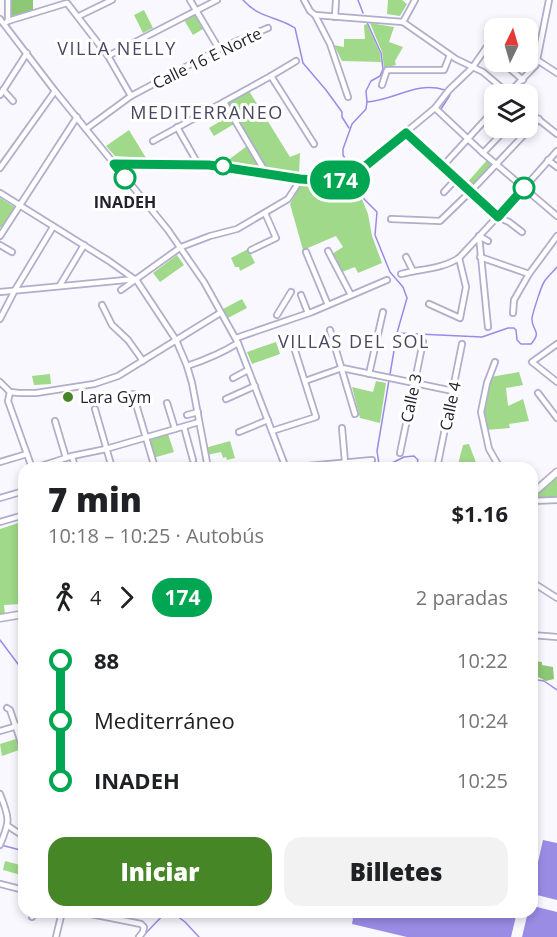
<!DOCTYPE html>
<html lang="es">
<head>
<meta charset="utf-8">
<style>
	body { margin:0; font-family:"Open Sans",sans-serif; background:#f2f2f2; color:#202124; height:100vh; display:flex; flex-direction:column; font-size:22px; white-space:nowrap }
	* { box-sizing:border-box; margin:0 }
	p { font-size:20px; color:#757577 }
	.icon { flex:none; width:33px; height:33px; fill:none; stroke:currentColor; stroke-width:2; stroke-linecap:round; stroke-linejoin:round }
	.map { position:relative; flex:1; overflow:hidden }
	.drawer { position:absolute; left:18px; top:462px; width:520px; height:456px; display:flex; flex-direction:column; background:#fff; border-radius:18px; box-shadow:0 3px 9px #0003 }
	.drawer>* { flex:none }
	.badge { padding:0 12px; border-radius:20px; font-size:21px; line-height:39px }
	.needle { width:39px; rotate:5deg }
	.tools { position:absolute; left:484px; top:18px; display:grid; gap:12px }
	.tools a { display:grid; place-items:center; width:54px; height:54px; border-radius:12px; background:#fff; box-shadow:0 3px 9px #0003; font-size:30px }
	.map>.badge { position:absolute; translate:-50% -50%; box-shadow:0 0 0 3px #fff }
	.legs { display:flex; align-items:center; gap:9px; height:66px; padding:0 30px; font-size:20px }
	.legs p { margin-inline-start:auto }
	.head { display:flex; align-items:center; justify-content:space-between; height:102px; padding:0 30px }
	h1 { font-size:33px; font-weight:800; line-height:45px }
	.primary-button { display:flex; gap:12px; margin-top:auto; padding:12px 30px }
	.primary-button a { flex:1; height:69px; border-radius:18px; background:#478627; color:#fff; font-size:24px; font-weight:800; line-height:69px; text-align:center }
	.primary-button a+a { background:#f2f2f2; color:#202124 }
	ul { padding:0 30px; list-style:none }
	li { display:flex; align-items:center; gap:21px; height:60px; font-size:22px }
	li i { display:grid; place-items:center; width:9px; height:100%; margin:0 8px; background:currentColor }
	li i::after { content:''; width:15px; height:15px; margin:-8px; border:4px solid; border-radius:50%; background:#fff }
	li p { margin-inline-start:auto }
	li:first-child i { background:linear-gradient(#0000 50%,currentColor 0) }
	li:last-child i { background:linear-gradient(currentColor 50%,#0000 0) }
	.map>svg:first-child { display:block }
</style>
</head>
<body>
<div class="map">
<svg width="557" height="937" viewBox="0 0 557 937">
	<rect width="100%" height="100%" fill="#f9f8ff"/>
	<!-- green -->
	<g fill="#a0d989">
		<polygon points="388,0 402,0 407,4 400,16 387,14"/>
		<polygon points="144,10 153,28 143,33 134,15"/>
		<polygon points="194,14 203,29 193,35 184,20"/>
		<polygon points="370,23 394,27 389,42 403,47 395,61 396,65 384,68 382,52"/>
		<polygon points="367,24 380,53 381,62 342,61 334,45 344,47 344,39 365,39 364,25"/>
		<polygon points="249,91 290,157 300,153 299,174 267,169 228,103"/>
		<polygon points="229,116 234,124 214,136 209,128"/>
		<polygon points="129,130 146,158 115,156 106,146"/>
		<polygon points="247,146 260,167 227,161"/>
		<polygon points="487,160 493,166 470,190 465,185"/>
		<polygon points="354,179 368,214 372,236 382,263 358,273 355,267 342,272 332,254 343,247 336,236 303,250 290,204 302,183 338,187"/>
		<polygon points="0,198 16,208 3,228 0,227"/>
		<polygon points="248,249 255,263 240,271 239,267 235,267 231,258"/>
		<polygon points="177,255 184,265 160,282 153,273"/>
		<polygon points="242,299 247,308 228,318 223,309"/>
		<polygon points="276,342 280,354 252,364 247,352"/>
		<polygon points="519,372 523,385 506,388 508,406 523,399 529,421 509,424 510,428 486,430 484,406 491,377"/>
		<polygon points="50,374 51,384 34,385 32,376"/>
		<polygon points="376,381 386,383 380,423 360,418 352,387 373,392"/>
		<polygon points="168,434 174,452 153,458 148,440"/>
		<polygon points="230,441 235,458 227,460 226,457 223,458 221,452 207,455 205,448"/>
		<polygon points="469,444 478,468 457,468 463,445"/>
		<polygon points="557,477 557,498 533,499 532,497"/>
		<polygon points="24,521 24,594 19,596 22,604 4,605 5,615 0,616 0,529"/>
		<polygon points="19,738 22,749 2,756 0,744"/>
		<polygon points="5,861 24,866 21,875 3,870"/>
	</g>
	<!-- forest -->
	<g fill="#8dc874">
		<polygon points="12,0 33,0 33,10 11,16"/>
		<polygon points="533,661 542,662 542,665 553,667 554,679 546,681 536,676 533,675"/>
	</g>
	<!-- water -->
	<g fill="#9a8ce5">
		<polygon points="543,840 557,843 557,900 533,894 533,884"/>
		<polygon points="533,906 557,912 557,937 522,937 528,912 532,912"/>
		<polygon points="354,912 517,912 511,937 407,937 352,924"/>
	</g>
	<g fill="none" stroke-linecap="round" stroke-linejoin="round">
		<!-- stream -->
		<g stroke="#9a8ce5" stroke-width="1.5">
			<path d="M243,0C260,19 277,16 295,28L303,63L326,90L342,112V117L349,128"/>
			<polyline points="358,0 363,13"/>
			<path d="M367,102C396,100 415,81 445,90"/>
			<polyline points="441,109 450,95"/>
			<polyline points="353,172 343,155 343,149 352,124 366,109 367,102 366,91 371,81 380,76 383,69 381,53 366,20"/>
			<polyline points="356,176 360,182 364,199 377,212 375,235 390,272 403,287 407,298 397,333 377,451 379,464 386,466 404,457 414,456 418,460 416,468"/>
			<path d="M397,333L482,337L508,328H514L516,330L517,340L521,344H531C543,330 531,331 532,318C533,312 541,287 544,282C547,277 553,272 557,267"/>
			<polyline points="0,640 24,672"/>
			<polyline points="532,679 544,681 557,690"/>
			<polyline points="1,845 24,851"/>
			<polyline points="172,912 185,922 199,937"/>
			<polyline points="146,933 166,912"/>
		</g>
		<defs>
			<g id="minor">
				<polyline points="190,0 219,49"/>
				<polyline points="304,0 310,11 315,15 330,44 348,97"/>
				<polyline points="315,15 403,22 456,59 483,72 509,94"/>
				<polyline points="79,16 112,0"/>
				<polyline points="335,17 336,0"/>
				<polyline points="0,19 55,91 168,230 204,282 238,343 286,468"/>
				<polyline points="8,21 8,0"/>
				<polyline points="403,22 415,0"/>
				<polyline points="4,24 8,21 67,3 108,56 131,96"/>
				<polyline points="486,48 495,56"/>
				<polyline points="528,54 557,73"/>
				<polyline points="108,56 217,0"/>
				<polyline points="502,62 523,80"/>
				<polyline points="271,76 314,144"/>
				<polyline points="382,85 387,70 444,70 450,55"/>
				<polyline points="3,90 13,101"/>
				<polyline points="508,94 536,65 549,0"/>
				<polyline points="0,95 27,53"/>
				<polyline points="224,102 266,173"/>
				<polyline points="435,108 483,153 557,216"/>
				<polyline points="528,111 557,134"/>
				<polyline points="177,127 198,164"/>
				<polyline points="86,129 131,96 223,47 268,28"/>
				<polyline points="406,133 498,217 509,222 522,232"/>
				<polyline points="153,141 271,76 296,61"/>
				<polyline points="483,153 507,128"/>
				<polyline points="548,160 557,167"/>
				<polyline points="114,164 209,165 301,179 330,181 339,180 358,172 435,108 449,90 472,68 486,48 495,40"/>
				<polyline points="442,167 495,109"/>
				<polyline points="0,168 55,91"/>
				<polyline points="444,192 456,179"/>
				<polyline points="0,193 109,261 137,281 176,340 187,366 192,383 208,468"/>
				<polyline points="391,219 440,221 470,192 539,119"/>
				<polyline points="0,236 77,117"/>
				<polyline points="479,236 488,327"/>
				<polyline points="479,236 488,241"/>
				<polyline points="0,245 12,252"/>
				<polyline points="251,250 276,238 265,213"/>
				<polyline points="328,251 351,295"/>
				<polyline points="306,252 328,305"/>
				<polyline points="406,257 413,271"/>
				<polyline points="480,257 529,274"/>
				<path d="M401,274C420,269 442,269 459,258L524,188L557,151"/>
				<polyline points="60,285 84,245"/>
				<polyline points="121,290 181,247 210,236 237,229 288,199 301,179"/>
				<polyline points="0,292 136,279"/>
				<polyline points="301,295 308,313"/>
				<polyline points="429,304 460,318 466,287 459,258"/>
				<polyline points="102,305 112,325 128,340 143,361"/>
				<polyline points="513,313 514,300 529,274 557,236"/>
				<polyline points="277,315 291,292"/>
				<polyline points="0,319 15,290 53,227"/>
				<polyline points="330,330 355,414"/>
				<polyline points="236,338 312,312 387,280"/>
				<polyline points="557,344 532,362 557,382"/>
				<polyline points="495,362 487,383 481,412 489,449 500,468"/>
				<path d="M187,366C205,360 222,353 238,343"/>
				<polyline points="369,374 383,312"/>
				<polyline points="233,378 248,370"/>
				<polyline points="305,381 342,368 453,391"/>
				<polyline points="0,382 10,392 19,393 36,393 94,384 118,376 220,313"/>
				<polyline points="10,392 8,401 32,468"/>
				<polyline points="538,393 557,418"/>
				<polyline points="133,394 155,468"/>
				<polyline points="226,399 255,386"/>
				<polyline points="167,403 175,429"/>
				<polyline points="95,409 112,468"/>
				<polyline points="187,415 198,412"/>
				<polyline points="55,421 66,458"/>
				<polyline points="184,427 193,460"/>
				<polyline points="342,428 345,462"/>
				<polyline points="272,431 316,417 291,338"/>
				<polyline points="239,432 268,420"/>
				<polyline points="400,453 423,342"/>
				<polyline points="72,456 75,468"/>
				<polyline points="0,462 27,454"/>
				<polyline points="35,468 72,456 106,449 199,422"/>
				<polyline points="286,468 372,460"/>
				<polyline points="437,468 462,344"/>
				<polyline points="0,498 24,491"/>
				<polyline points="532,501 557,500"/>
				<polyline points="0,522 24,515"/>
				<polyline points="532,582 557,598"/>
				<polyline points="532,635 557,637"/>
				<polyline points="7,708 10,710 24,751"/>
				<polyline points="0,731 24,724"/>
				<path d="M0,794C10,819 10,821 0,845"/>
				<polyline points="8,826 20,834 24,832"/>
				<polyline points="0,884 24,890"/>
				<polyline points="81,912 141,924 144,927 143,932 139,937"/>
				<polyline points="32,917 33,912"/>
				<polyline points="56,937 62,912"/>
			</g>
			<g id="major">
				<polyline points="532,494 557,472"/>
				<polyline points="0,618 24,614"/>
			</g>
		</defs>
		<!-- minor casing -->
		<use href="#minor" stroke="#b0adcd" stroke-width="8"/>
		<!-- major casing -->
		<use href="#major" stroke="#b0adcd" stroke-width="9"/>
		<!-- minor -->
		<use href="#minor" stroke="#fff" stroke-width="4.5"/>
		<!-- major -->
		<use href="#major" stroke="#fff" stroke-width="6"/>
	</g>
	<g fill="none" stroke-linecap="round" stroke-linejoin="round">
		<defs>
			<polyline id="line-1" points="125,178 114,164 209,165 300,179 330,181 339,180 358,172 406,133 498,217 524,188"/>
		</defs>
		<!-- line-1 casing -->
		<use href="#line-1" stroke="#fff" stroke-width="14"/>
		<!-- line-1 -->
		<use href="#line-1" stroke="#00a651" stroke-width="9"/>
	</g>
	<!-- markers -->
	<g fill="#fff" stroke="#00a651" stroke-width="3">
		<circle cx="223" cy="166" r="8"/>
		<circle cx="125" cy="178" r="10"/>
		<circle cx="524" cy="188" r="10"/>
	</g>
	<circle fill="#478627" stroke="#fff" stroke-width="2" cx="68" cy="397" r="6"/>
	<g text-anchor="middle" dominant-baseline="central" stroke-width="6" stroke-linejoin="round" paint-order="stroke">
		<!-- street labels -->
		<g font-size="16" fill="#23222e" stroke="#fff">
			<text transform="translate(207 58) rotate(-26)">Calle 16 E Norte</text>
			<text transform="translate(411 398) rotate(-78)">Calle 3</text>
			<text transform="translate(450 406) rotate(-78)">Calle 4</text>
		</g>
		<!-- stop labels -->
		<g font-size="16" font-weight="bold" fill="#23222e" stroke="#fff">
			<text x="125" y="202">INADEH</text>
		</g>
		<!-- poi labels -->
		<g font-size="16" fill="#23222e" stroke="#fff" text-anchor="start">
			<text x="80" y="397">Lara Gym</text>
		</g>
		<!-- neighbourhood labels -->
		<g font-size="18" letter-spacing="1.5" fill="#494661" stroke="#fff">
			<text x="117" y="48">VILLA NELLY</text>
			<text x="207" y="112">MEDITERRANEO</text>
			<text x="354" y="341">VILLAS DEL SOL</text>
		</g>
	</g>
</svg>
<div class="tools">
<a><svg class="needle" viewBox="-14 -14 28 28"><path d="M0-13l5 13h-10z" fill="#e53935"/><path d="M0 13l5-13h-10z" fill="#757577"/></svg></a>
<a><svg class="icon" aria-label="layers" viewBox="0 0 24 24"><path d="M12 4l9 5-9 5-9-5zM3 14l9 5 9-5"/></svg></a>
</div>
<b class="badge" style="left:340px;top:180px;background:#00a651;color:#fff">174</b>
<section class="drawer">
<div class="head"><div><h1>7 min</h1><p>10:18 – 10:25 · Autobús</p></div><b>$1.16</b></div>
<div class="legs"><svg class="icon" aria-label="walk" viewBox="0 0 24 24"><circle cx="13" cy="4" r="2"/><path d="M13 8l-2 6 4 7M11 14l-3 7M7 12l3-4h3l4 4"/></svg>4<svg class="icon" aria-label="forward" viewBox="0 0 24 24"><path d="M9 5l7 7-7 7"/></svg><b class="badge" style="background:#00a651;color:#fff">174</b><p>2 paradas</p></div>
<ul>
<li><i style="color:#00a651"></i><b>88</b><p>10:22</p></li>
<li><i style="color:#00a651"></i><span>Mediterráneo</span><p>10:24</p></li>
<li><i style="color:#00a651"></i><b>INADEH</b><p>10:25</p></li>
</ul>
<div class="primary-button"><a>Iniciar</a><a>Billetes</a></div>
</section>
</div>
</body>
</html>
